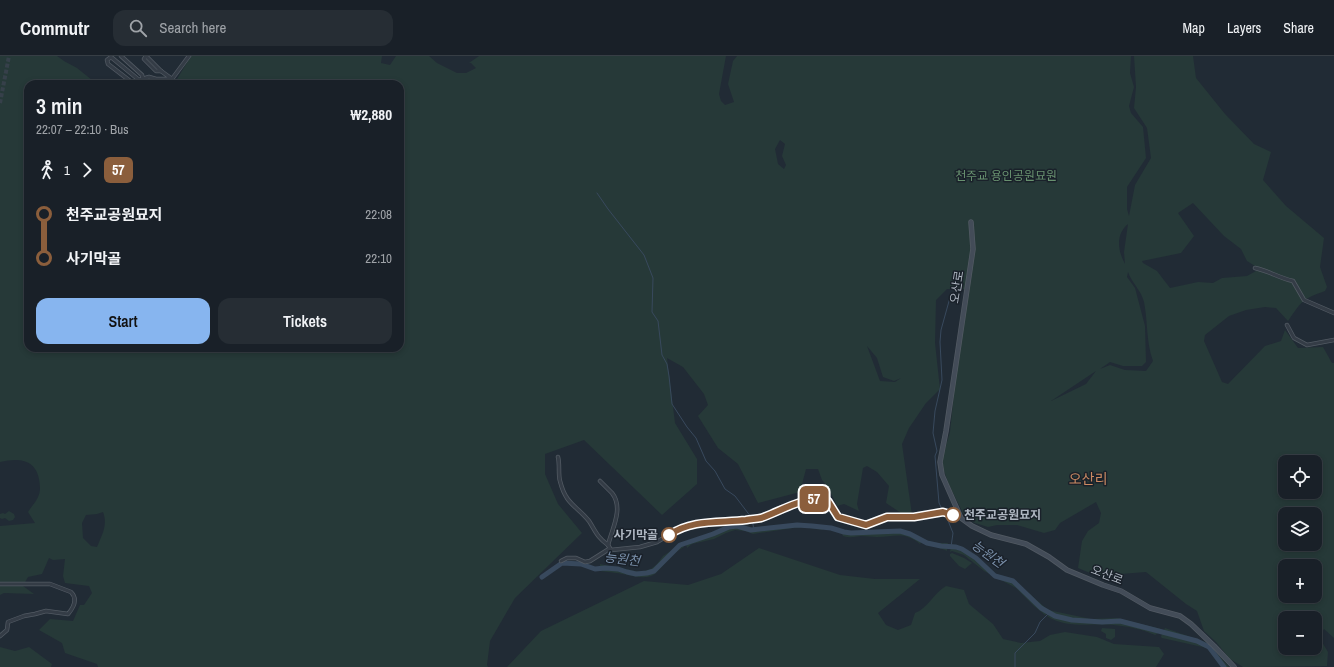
<!DOCTYPE html>
<html lang="en">
<head>
<meta charset="utf-8">
<style>
	body { margin:0; font-family:"Archivo Narrow","Noto Sans KR",sans-serif; background:#262d34; color:#f1f3f6; height:100vh; display:flex; flex-direction:column; font-size:15px; white-space:nowrap }
	* { box-sizing:border-box; margin:0 }
	p { font-size:13px; color:#9fa3a8 }
	.icon { flex:none; width:22px; height:22px; fill:none; stroke:currentColor; stroke-width:2; stroke-linecap:round; stroke-linejoin:round }
	.map { position:relative; flex:1; overflow:hidden }
	.drawer { position:absolute; left:24px; top:24px; width:380px; height:272px; display:flex; flex-direction:column; background:#192028; border-radius:12px; box-shadow:0 2px 6px #0003,0 0 0 1px #373e45 }
	.drawer>* { flex:none }
	.badge { padding:0 8px; border-radius:6px; font-size:14px; line-height:26px }
	.tools { position:absolute; left:1278px; top:399px; display:grid; gap:8px }
	.tools a { display:grid; place-items:center; width:44px; height:44px; border-radius:8px; background:#192028; box-shadow:0 2px 6px #0003,0 0 0 1px #373e45; font-size:20px }
	.map>.badge { position:absolute; translate:-50% -50%; box-shadow:0 0 0 2px #fff }
	.legs { display:flex; align-items:center; gap:6px; height:44px; padding:0 12px; font-size:13px }
	.legs p { margin-inline-start:auto }
	.summary { display:flex; align-items:center; justify-content:space-between; height:68px; padding:0 12px }
	h1 { font-size:22px; font-weight:600; line-height:30px }
	.cta { display:flex; gap:8px; margin-top:auto; padding:8px 12px }
	.cta a { flex:1; height:46px; border-radius:12px; background:#87b5ef; color:#111; font-size:16px; font-weight:600; line-height:46px; text-align:center }
	.cta a+a { background:#262d34; color:#f1f3f6 }
	ul { padding:0 12px; list-style:none }
	li { display:flex; align-items:center; gap:14px; height:44px; font-size:15px }
	li i { display:grid; place-items:center; width:6px; height:100%; margin:0 5px; background:currentColor }
	li i::after { content:''; width:10px; height:10px; margin:-5px; border:3px solid; border-radius:50%; background:#192028 }
	li p { margin-inline-start:auto }
	li:first-child i { background:linear-gradient(#0000 50%,currentColor 0) }
	li:last-child i { background:linear-gradient(currentColor 50%,#0000 0) }
	header { display:flex; align-items:center; gap:24px; box-sizing:border-box; height:56px; padding:0 20px; background:#192028; border-bottom:1px solid #373e45 }
	header strong { font-size:19px }
	nav { display:flex; gap:22px; margin-inline-start:auto; font-size:14px }
	.search { width:280px; height:36px; background:#262d34; display:flex; align-items:center; gap:10px; box-sizing:border-box; padding:0 14px; border-radius:12px; color:#9fa3a8; font-size:15px }
	.map>svg:first-child { display:block }
</style>
</head>
<body>
<header>
<strong>Commutr</strong>
<div class="search"><svg class="icon" aria-label="search" viewBox="0 0 24 24"><circle cx="10" cy="10" r="6"/><path d="M15 15l6 6"/></svg>Search here</div>
<nav><a>Map</a><a>Layers</a><a>Share</a></nav>
</header>
<div class="map">
<svg width="1334" height="611" viewBox="0 0 1334 611">
	<rect width="100%" height="100%" fill="#212b35"/>
	<!-- green -->
	<g fill="#263938" fill-rule="evenodd">
		<path d="M0,0H57L64,5L77,12L97,28H28V292H400V28H174L191,0H382L381,7L390,9L396,0H429L437,7L457,17H466L476,12L471,7H469L479,0H726L719,38L721,45L725,49L734,46L728,28L733,5L737,0H1131L1130,17L1134,31L1129,50L1131,57L1143,71L1146,102L1127,131V153L1129,160L1135,129L1151,102L1147,72L1134,52L1136,31L1134,0H1193L1196,22L1225,58L1254,88L1271,96L1263,124L1286,150L1324,182L1320,211L1327,231L1325,235C1302,243 1302,245 1288,265L1276,252L1265,251L1246,254L1229,260L1205,279L1204,285L1222,326L1228,328L1265,290L1281,285L1285,274L1298,292L1323,291L1332,307H1334V582L1324,573L1319,581L1328,596L1327,610L1243,611L1230,603L1216,586L1204,575L1197,555L1186,548L1146,516L1108,519L1102,522L1078,512L1082,485L1088,475L1099,467L1101,457L1096,446L1060,467L1055,474L1044,477L1017,469H997L988,471L975,467L965,461L949,429L944,415L942,403L950,376L954,338L952,337L967,233H947L936,244L935,287L940,333L926,347L909,372L902,388L912,459H904L886,447L889,430L877,416L867,410L863,412L857,448L859,455L844,448L837,450L828,431L822,424L818,413H806L800,436L758,447L738,408L718,392L698,360L708,349L704,338L683,311L667,302L675,367L697,403V428L662,459L584,384L545,398V418L558,448L582,477L515,542L490,585L487,609L488,611H98L97,608L65,597L62,587L39,574L50,563L73,565L80,549H84L92,537L89,530L65,527L63,520L65,503L53,504L49,502L42,518L28,521L23,530L34,538L4,537L0,539V470L35,467L28,456C31,451 36,446 38,441C41,435 40,429 39,423C35,402 17,402 0,406ZM780,84L785,88L782,100L786,109L784,113L778,108L775,93ZM1193,147L1224,180L1241,193L1247,205L1263,215H1256L1247,220L1222,222L1213,227L1198,226L1170,232L1157,215L1143,207L1142,205L1181,197L1194,180L1178,157ZM1128,168L1124,196L1125,208C1118,195 1115,179 1128,168ZM1128,216C1132,227 1141,234 1144,246C1148,266 1146,286 1153,305L1146,315L1125,314L1110,309L1100,313L1110,306L1123,310H1142L1146,306L1145,270L1135,232L1127,221ZM867,290L877,302L883,321L894,325L901,322L895,326L880,325ZM1096,315L1086,328L1051,345ZM1285,406H1315V436H1285ZM103,456C108,469 102,479 97,491L91,490L83,482L82,467L86,459L97,458ZM1285,458H1315V488H1285ZM1285,510H1315V540H1285ZM1285,562H1315V592H1285Z"/>
		<polygon points="9,455 14,458 15,461 13,464 9,465 5,462 2,463 0,462 0,458 3,457 5,458"/>
		<polygon points="731,469 753,472 754,474 738,470 729,470 705,481 729,471 737,471 751,475 797,470 822,472 823,474 803,471 793,472 753,478 745,475 735,474 726,477 714,483 692,488 687,492 686,488 696,484 686,487"/>
		<path d="M893,475C904,475 912,479 922,485L920,488C904,475 895,481 877,481C872,481 867,480 861,480C855,481 849,482 843,480L841,476L853,478Z"/>
		<polygon points="926,484 934,487 948,487 947,495 945,494 924,487 926,486 925,486"/>
		<polygon points="952,488 962,492 976,502 996,519 1014,524 1048,554 1091,563 1117,562 1161,573 1159,575 1120,565 1103,565 1072,562 1055,559 1041,551 1013,525 996,519 976,502 962,492 951,490"/>
		<path d="M680,489C663,505 656,521 630,517C621,515 616,512 606,512L617,513L636,518H647L655,515L681,490L683,489L684,491C672,497 665,508 656,517C647,526 627,518 616,517C611,516 606,516 600,515V513L605,512H600V508L640,516L651,513L657,508L663,500Z"/>
		<path d="M951,491C971,495 978,509 994,519C1000,523 1008,523 1014,527C1026,536 1034,550 1048,557L1045,559L1034,550L1016,532L984,515L964,499L952,495L950,496Z"/>
		<path d="M759,492L840,519L875,523H920L878,557L886,569L898,574L911,569L915,557C927,553 934,537 946,530L964,534L969,548L993,568L1003,583L1021,587L1040,585L1050,579L1065,576L1097,581L1114,588L1159,591L1164,598L1156,611H507L541,575L644,525L688,529L721,518Z"/>
		<polygon points="952,497 964,502 972,507 965,513 959,510 950,500 950,498"/>
		<path d="M1049,558L1054,560L1072,564L1103,567L1120,566L1160,576L1155,579C1142,573 1127,570 1113,569C1093,567 1065,573 1047,560Z"/>
		<polygon points="1102,572 1115,573 1115,581 1111,584 1106,582 1106,578 1101,575"/>
		<polygon points="1165,572 1205,586 1217,597 1229,611 1224,611 1210,591 1198,585 1163,576"/>
		<polygon points="1162,577 1197,585 1209,591 1224,611 1221,611 1207,592 1162,582 1161,581"/>
		<polygon points="0,591 15,595 29,591 52,608 51,611 0,611"/>
	</g>
	<g fill="none" stroke-linecap="round" stroke-linejoin="round">
		<!-- stream -->
		<g stroke="#38495d" stroke-width="1">
			<polyline points="597,137 608,153 644,199 653,222 652,256 658,265 662,299 667,308 669,320 672,348 687,371 696,382 706,405 715,415 725,433 735,440 751,461"/>
			<polyline points="943,455 939,447 935,400 937,395 933,377 935,355 942,324 940,286 941,274 951,238"/>
			<polyline points="945,457 953,477 951,491"/>
			<polyline points="752,463 754,474"/>
			<polyline points="1015,611 1015,597 1035,577 1040,566 1049,557"/>
		</g>
		<!-- river -->
		<polyline stroke="#38495d" stroke-width="5" points="542,521 562,507 581,508 595,513 605,512 618,513 627,516 636,518 647,517 654,515 680,489 713,478 729,471 737,470 751,474 797,469 812,470 831,472 844,476 851,477 900,475 910,478 927,487 941,490 956,491 962,493 976,502 995,520 1013,525 1041,552 1055,560 1072,564 1102,566 1120,565 1197,585 1209,591 1224,611"/>
		<!-- secondary-tunnel -->
		<polyline stroke="#36404a" stroke-width="4" stroke-dasharray="4 2" stroke-linecap="butt" points="0,47 9,0"/>
		<defs>
			<g id="street">
				<polyline points="121,0 142,19 143,23 140,28"/>
				<polyline points="146,0 144,3 156,15 161,15"/>
				<polyline points="172,23 189,0"/>
				<polyline points="134,28 108,8 107,4 111,1 139,24 149,21 156,23 172,23 161,15 146,0"/>
				<path d="M1255,212C1269,215 1279,222 1293,225L1304,244L1334,257"/>
				<polyline points="1287,269 1294,282 1307,289 1334,284"/>
				<path d="M558,401C560,409 558,418 560,425C566,449 576,449 589,465C596,476 597,481 608,489"/>
				<path d="M600,425C604,429 608,433 612,437C624,452 612,473 608,489L611,494L640,491L657,486L675,475L695,467L759,462L808,444C829,440 828,447 838,461L866,469L887,461H914L943,456L961,462"/>
				<polyline points="561,505 567,502 576,502 585,506 590,505 609,493"/>
				<path d="M0,528H50L71,536C78,543 74,551 68,558L46,555L35,558L24,560L8,566L7,574L0,580"/>
			</g>
			<polyline id="secondary" points="971,166 973,193 946,375 940,406 942,419 961,462 972,470 991,479 1026,488 1049,501 1067,514 1103,529 1121,535 1150,552 1180,560 1191,568 1214,590 1234,611"/>
		</defs>
		<!-- street casing -->
		<use href="#street" stroke="#525a63" stroke-width="4.5"/>
		<!-- secondary casing -->
		<use href="#secondary" stroke="#525a63" stroke-width="5.5"/>
		<!-- street -->
		<use href="#street" stroke="#343c46" stroke-width="3"/>
		<!-- secondary -->
		<use href="#secondary" stroke="#434c58" stroke-width="4"/>
	</g>
	<g fill="none" stroke-linecap="round" stroke-linejoin="round">
		<defs>
			<path id="line-1" d="M669,479C692,463 720,467 746,464C751,463 756,463 761,462C782,455 806,438 828,445L838,461L866,469L887,461H914L943,456L953,459"/>
		</defs>
		<!-- line-1 casing -->
		<use href="#line-1" stroke="#fff" stroke-width="9"/>
		<!-- line-1 -->
		<use href="#line-1" stroke="#8b5e3c" stroke-width="6"/>
	</g>
	<!-- markers -->
	<g fill="#fff" stroke="#8b5e3c" stroke-width="2">
		<circle cx="953" cy="459" r="7"/>
		<circle cx="669" cy="479" r="7"/>
	</g>
	<g text-anchor="middle" dominant-baseline="central" stroke-width="3" stroke-linejoin="round" paint-order="stroke">
		<!-- park labels -->
		<g font-size="12" fill="#68916f" stroke="#1a212a">
			<text x="1006" y="120">천주교 용인공원묘원</text>
		</g>
		<!-- street labels -->
		<g font-size="12" fill="#afb7c2" stroke="#1a212a">
			<text transform="translate(957 231) rotate(-81)">오산로</text>
			<text transform="translate(1107 519) rotate(21)">오산로</text>
		</g>
		<!-- stop labels -->
		<g font-size="12" font-weight="bold" fill="#afb7c2" stroke="#1a212a" text-anchor="start">
			<text x="964" y="459">천주교공원묘지</text>
			<text x="658" y="479" text-anchor="end">사기막골</text>
		</g>
		<!-- water labels -->
		<g font-size="13" font-style="italic" fill="#798fa9" stroke="#1a212a">
			<text transform="translate(988 498) rotate(36)">능원천</text>
			<text transform="translate(622 503) rotate(7)">능원천</text>
		</g>
		<!-- quarter labels -->
		<g font-size="14" fill="#ca8a62" stroke="#1a212a">
			<text x="1088" y="423">오산리</text>
		</g>
	</g>
</svg>
<div class="tools">
<a><svg class="icon" aria-label="locate" viewBox="0 0 24 24"><circle cx="12" cy="12" r="6"/><path d="M12 2v4M12 18v4M2 12h4M18 12h4"/></svg></a>
<a><svg class="icon" aria-label="layers" viewBox="0 0 24 24"><path d="M12 4l9 5-9 5-9-5zM3 14l9 5 9-5"/></svg></a>
<a>+</a>
<a>−</a>
</div>
<b class="badge" style="left:814px;top:443px;background:#8b5e3c;color:#fff">57</b>
<section class="drawer">
<div class="summary"><div><h1>3 min</h1><p>22:07 – 22:10 · Bus</p></div><b>₩2,880</b></div>
<div class="legs"><svg class="icon" aria-label="walk" viewBox="0 0 24 24"><circle cx="13" cy="4" r="2"/><path d="M13 8l-2 6 4 7M11 14l-3 7M7 12l3-4h3l4 4"/></svg>1<svg class="icon" aria-label="forward" viewBox="0 0 24 24"><path d="M9 5l7 7-7 7"/></svg><b class="badge" style="background:#8b5e3c;color:#fff">57</b></div>
<ul>
<li><i style="color:#8b5e3c"></i><b>천주교공원묘지</b><p>22:08</p></li>
<li><i style="color:#8b5e3c"></i><b>사기막골</b><p>22:10</p></li>
</ul>
<div class="cta"><a>Start</a><a>Tickets</a></div>
</section>
</div>
</body>
</html>
